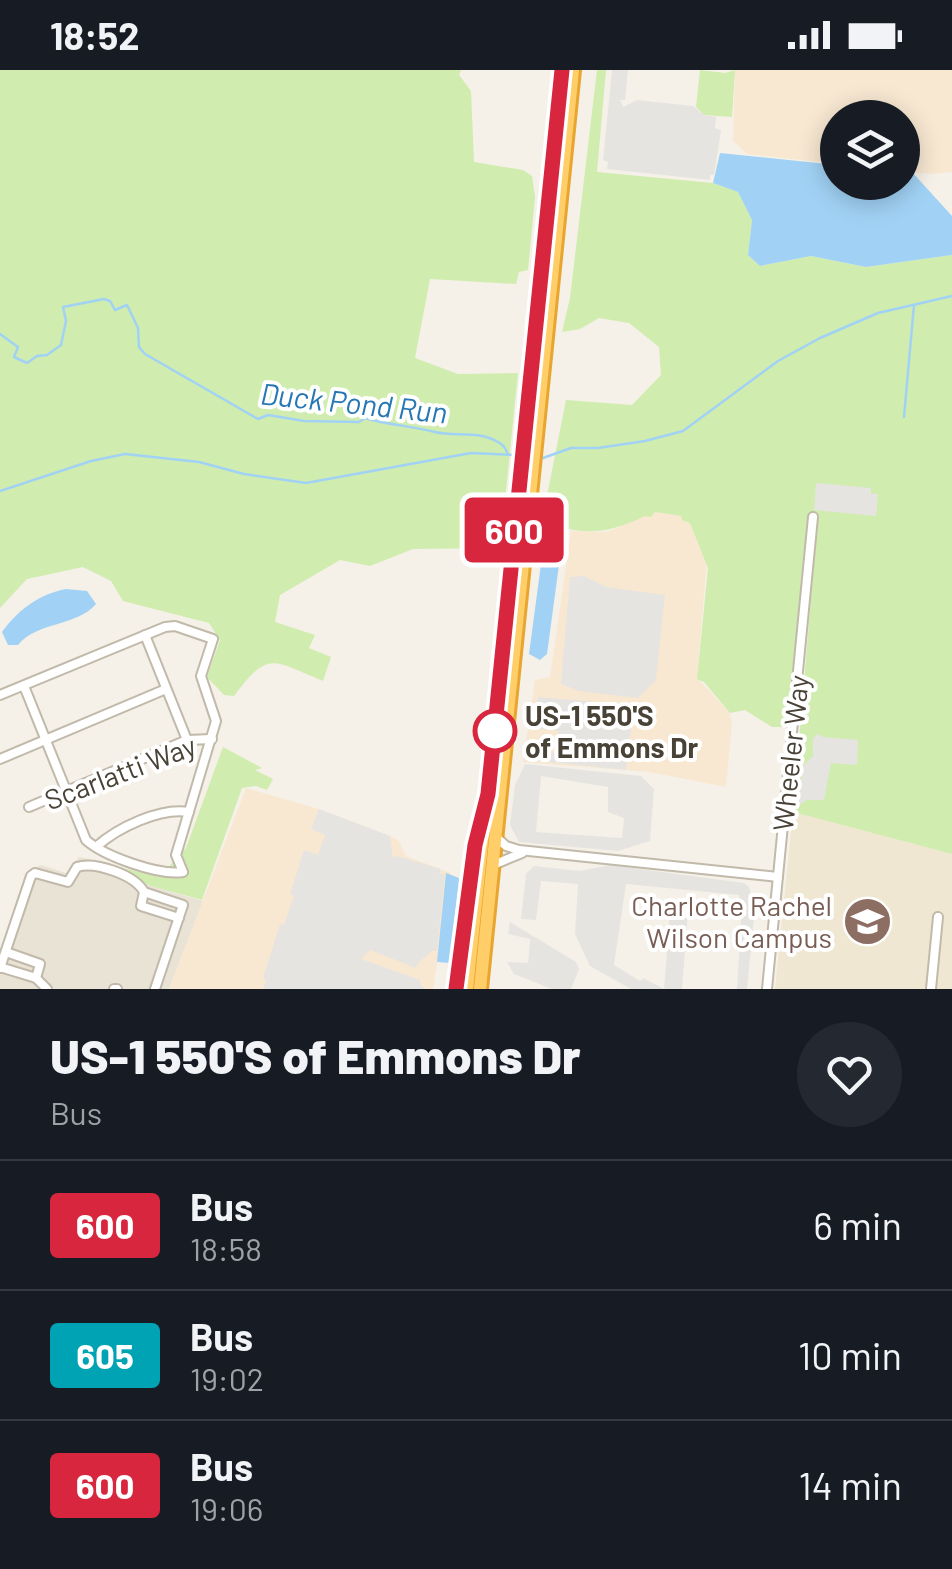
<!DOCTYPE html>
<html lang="en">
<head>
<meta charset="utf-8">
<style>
	body { margin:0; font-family:Barlow,sans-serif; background:#242831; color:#f1f3f6; height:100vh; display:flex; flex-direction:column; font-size:38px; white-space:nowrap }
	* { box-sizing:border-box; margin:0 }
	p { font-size:32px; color:#9ea1a6 }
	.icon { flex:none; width:55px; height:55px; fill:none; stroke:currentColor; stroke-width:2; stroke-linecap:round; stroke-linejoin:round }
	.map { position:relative; height:919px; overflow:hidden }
	.details { display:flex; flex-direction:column; background:#171b24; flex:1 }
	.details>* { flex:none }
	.badge { padding:0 20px; border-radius:8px; font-size:35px; line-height:65px }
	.controls { position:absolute; left:820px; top:30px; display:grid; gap:20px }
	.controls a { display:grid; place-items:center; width:100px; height:100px; border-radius:50%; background:#171b24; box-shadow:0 5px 25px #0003; font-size:50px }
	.map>.badge { position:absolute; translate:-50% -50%; box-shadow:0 0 0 5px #fff }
	.round { display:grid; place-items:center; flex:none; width:105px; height:105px; border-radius:52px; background:#242831 }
	.overview { display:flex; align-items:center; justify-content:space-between; height:170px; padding:0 50px }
	h1 { font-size:48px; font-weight:800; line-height:75px }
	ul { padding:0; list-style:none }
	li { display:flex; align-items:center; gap:30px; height:130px; padding:0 50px; border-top:2px solid #363941 }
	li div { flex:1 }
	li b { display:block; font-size:38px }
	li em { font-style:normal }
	li .badge { min-width:110px; font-weight:700; text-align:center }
	.status { display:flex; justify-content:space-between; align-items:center; height:70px; padding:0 50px; background:#171b24; direction:ltr }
	.status svg { height:28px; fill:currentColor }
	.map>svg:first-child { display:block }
</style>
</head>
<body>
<div class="status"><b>18:52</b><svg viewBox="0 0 49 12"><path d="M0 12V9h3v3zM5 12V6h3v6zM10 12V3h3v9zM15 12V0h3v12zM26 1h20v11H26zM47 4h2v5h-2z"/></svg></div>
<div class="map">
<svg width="952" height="919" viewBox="0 0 952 919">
	<rect width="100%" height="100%" fill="#f5f1e8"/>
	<!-- residential -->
	<polygon fill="#e9e3d6" points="79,787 151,816 203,831 169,919 0,919 0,898 34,798 41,795 66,803"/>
	<!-- commercial -->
	<g fill="#f8e8d2">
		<polygon points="735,0 952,0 952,102 932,104 903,101 902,48 838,48 837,94 747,84 733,71"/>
		<polygon points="654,442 682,446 682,450 690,453 707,490 697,608 730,643 732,655 726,717 649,702 523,692 535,610 550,607 571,461 607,462"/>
		<polygon points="246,718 319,739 390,766 399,771 406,786 451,803 433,919 169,919"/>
	</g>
	<!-- education -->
	<polygon fill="#efe7d1" points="793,742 952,784 952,919 775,919"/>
	<!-- green -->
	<g fill="#d0ecae">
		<path d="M0,0H461L459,5L471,21L474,92L523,100L532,106L535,127L528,200L519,202L516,214L430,209L415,288L458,304L518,303L501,470L492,478L413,479L370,496L340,490L280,525L275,552L315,565L309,578L331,587L323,611C273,591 269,579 234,626L224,625L207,607L220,570L209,553L123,531L111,511L83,497L27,509L0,538Z"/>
		<path d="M597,0H606L597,102L713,113L738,122L752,150L748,185L760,196L811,186L866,197L952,185V784L793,742L818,446H814L792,657H772L745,640L730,643L704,612L697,609L708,498L690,453L682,450L681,446L655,442L651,447L645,446C604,465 585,466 542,451L566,330L632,335L661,305L659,277L629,253L599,248L580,259L562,262L570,228Z"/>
		<polygon points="700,0 725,3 735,0 732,47 704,45 696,37"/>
		<polygon points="223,677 262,698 255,700 273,709 267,720 256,716 242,718 202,830 151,816 79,787 159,807 186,778"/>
	</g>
	<!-- parking -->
	<g fill="#e6e4e0" fill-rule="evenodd">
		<polygon points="612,0 628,0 625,30 620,30 623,37 637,30 693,36 704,45 716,47 715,58 721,60 714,105 710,105 710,110 607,99 608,92 603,90"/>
		<polygon points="816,413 871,418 871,424 878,424 876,446 814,440"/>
		<polygon points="584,506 606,517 665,525 656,610 638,628 579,621 561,614 570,507"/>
		<polygon points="538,627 631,635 634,638 626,700 530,690 525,681 561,683 561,678 557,677 559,661 540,659 540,654 535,654"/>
		<polygon points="818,664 823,667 858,670 857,695 831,693 824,730 807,730 797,736 803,696 813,686 813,668"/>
		<path d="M525,694L641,706L654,719L650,771L618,781L519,772L510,755L515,715ZM541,706L608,717V742L624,748L622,768L536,762Z"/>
		<polygon points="319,739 390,766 393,788 397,786 441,799 439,804 445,804 437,881 432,881 419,892 416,898 370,880 361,889 420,910 420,914 425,919 259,919 263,919 266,910 263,908 280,854 284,855 294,826 290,824 304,780 318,785 325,765 311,759"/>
		<polygon points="610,795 744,813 749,817 755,838 747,919 737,919 741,849 739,825 626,814 614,895 640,911 643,908 664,919 670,840 688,840 682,919 631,919 590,896 575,864 578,814 541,811 536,850 521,849 526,804 534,796 580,801"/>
		<polygon points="510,852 576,892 579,899 571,919 552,919 514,904 507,892 528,893 530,869 508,864"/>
	</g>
	<!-- water -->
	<g fill="#a1d2f5">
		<polygon points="720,83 837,95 838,112 902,112 903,101 912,102 952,146 952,185 866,197 811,186 760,196 748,185 752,150 738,122 713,113"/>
		<polygon points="554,472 561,480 547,584 540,590 529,584 543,479 547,473"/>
		<path d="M66,519L87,521L96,534C76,557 38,551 18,575H8L2,562C18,540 39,524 66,519Z"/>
		<polygon points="446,803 459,808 450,893 437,892"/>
	</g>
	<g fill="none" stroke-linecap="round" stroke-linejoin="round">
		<!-- stream -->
		<g stroke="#a1d2f5" stroke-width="2.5">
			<path d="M0,264L18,277L14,287L27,293L37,286L47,285L61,275L66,251L63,237L104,229L110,231L115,240L127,235L138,258L139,277L145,284L258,349L268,345L304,351L359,352L365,348C388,355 412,356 435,362C455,367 479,360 498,372C505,376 504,377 508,384"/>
			<polyline points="904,347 914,235"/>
			<polyline points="543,388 571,378 598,378 645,371 683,361 778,291 820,268 878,243 952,226"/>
			<polyline points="0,421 91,391 125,384 199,392 244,404 306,413 471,383 514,385"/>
		</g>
		<defs>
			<g id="minor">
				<polyline points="145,565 187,670"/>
				<path d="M0,625L165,557L175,556L213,569L201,606L216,651L176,785L183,802C159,806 104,786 86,770L24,616"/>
				<polyline points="0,689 166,619"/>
				<polyline points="29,737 187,670 212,669"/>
				<polyline points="495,766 506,776 519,780 778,807"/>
				<path d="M96,777C117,758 160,737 189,742"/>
				<polyline points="493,795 522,783"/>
				<polyline points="144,822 183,835 155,919"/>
				<polyline points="6,882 40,894 36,908"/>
				<polyline points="0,897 36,908 47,919"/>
				<path d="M0,898L31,806L35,803L68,812L77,797C95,791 135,805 144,822L141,836L179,848"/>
				<polyline points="114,919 117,919"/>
				<polyline points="767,919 813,447"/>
				<polyline points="931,919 938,847"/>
			</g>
			<g id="highway">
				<polyline points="456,919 471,799"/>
				<polyline points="467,919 562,0"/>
				<polyline points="480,919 573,0"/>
			</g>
		</defs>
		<!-- minor casing -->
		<use href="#minor" stroke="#c1b9aa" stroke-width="12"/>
		<!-- highway casing -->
		<use href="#highway" stroke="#e8a52f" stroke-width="18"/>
		<!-- minor -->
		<use href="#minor" stroke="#fff" stroke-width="8"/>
		<!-- highway -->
		<use href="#highway" stroke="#ffce69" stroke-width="12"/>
	</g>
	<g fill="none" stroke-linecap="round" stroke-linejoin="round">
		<defs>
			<polyline id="line" points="456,919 475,775 488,724 562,0"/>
		</defs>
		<!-- line casing -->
		<use href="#line" stroke="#fff" stroke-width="22"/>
		<!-- line -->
		<use href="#line" stroke="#d7263d" stroke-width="15"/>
	</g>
	<!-- icons -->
	<defs>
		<symbol id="university-disc" viewBox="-11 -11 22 22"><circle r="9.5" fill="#8d6e63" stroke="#fff"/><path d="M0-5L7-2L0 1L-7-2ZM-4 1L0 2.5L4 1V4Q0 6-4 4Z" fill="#fff"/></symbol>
	</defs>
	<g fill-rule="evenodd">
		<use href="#university-disc" x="840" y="824" width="55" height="55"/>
	</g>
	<!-- markers -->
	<circle fill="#fff" stroke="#d7263d" stroke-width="5" cx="495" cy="661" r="20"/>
	<g text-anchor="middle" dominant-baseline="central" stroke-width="8" stroke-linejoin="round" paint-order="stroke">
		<!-- stop labels -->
		<g font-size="28" font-weight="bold" fill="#494236" stroke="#fff" text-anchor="start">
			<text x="525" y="645">US-1 550'S<tspan x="525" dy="32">of Emmons Dr</tspan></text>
		</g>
		<!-- street labels -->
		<g font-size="28" fill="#494236" stroke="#fff">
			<text transform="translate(790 683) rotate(-84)">Wheeler Way</text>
			<text transform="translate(120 702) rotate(-21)">Scarlatti Way</text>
		</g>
		<!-- education labels -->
		<g font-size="28" fill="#785e54" stroke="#fff" text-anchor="end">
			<text x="832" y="835">Charlotte Rachel<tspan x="832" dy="32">Wilson Campus</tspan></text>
		</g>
		<!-- water labels -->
		<g font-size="30" font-style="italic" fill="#2677b4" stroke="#fff">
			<text transform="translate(354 332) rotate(6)">Duck Pond Run</text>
		</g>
	</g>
</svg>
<div class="controls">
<a><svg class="icon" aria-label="layers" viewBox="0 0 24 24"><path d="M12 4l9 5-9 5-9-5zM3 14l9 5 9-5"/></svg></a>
</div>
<b class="badge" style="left:514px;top:460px;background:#d7263d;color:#fff">600</b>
</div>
<section class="details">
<div class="overview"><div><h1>US-1 550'S of Emmons Dr</h1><p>Bus</p></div><a class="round"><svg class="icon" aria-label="heart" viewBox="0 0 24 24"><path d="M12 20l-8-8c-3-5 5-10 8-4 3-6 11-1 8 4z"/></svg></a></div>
<ul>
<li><span class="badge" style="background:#d7263d;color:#fff">600</span><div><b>Bus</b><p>18:58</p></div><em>6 min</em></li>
<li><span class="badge" style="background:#00a3b4;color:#fff">605</span><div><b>Bus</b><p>19:02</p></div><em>10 min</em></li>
<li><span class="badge" style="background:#d7263d;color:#fff">600</span><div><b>Bus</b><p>19:06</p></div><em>14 min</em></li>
</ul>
</section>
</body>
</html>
